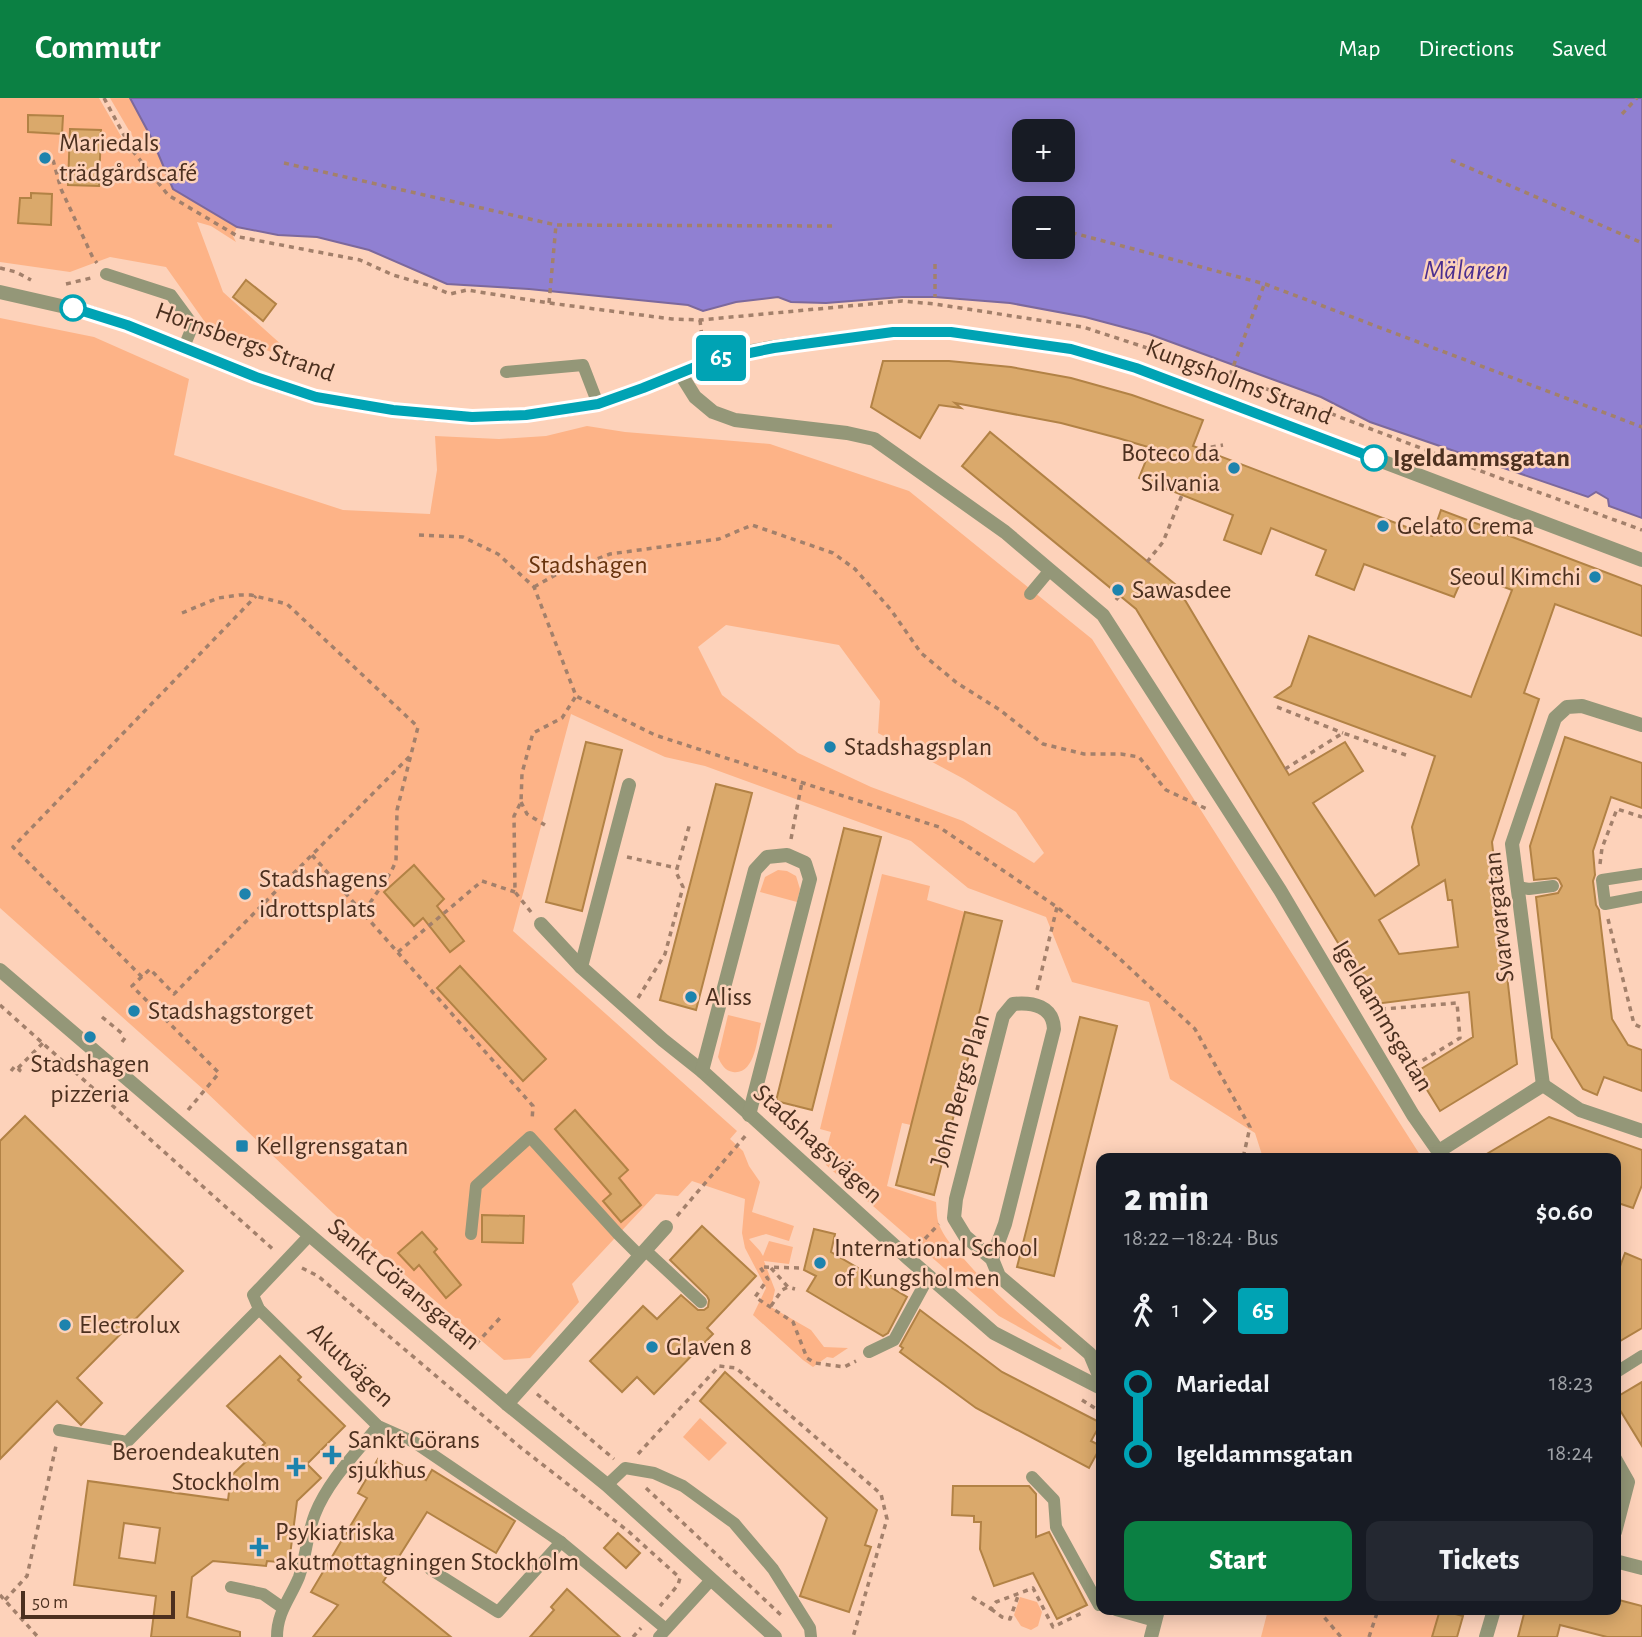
<!DOCTYPE html>
<html lang="en">
<head>
<meta charset="utf-8">
<style>
	body { margin:0; font-family:"Alegreya Sans",sans-serif; background:#242831; color:#f1f3f6; height:100vh; display:flex; flex-direction:column; font-size:26px; white-space:nowrap }
	* { box-sizing:border-box; margin:0 }
	p { font-size:23px; color:#9ea1a6 }
	.icon { flex:none; width:38px; height:38px; fill:none; stroke:currentColor; stroke-width:2; stroke-linecap:round; stroke-linejoin:round }
	.map { position:relative; flex:1; overflow:hidden }
	.details { position:absolute; left:1096px; top:1055px; width:525px; height:462px; display:flex; flex-direction:column; background:#171b24; border-radius:14px; box-shadow:0 4px 18px #0003 }
	.details>* { flex:none }
	.badge { padding:0 14px; border-radius:5px; font-size:24px; line-height:46px }
	.fabs { position:absolute; left:1012px; top:21px; display:grid; gap:14px }
	.fabs a { display:grid; place-items:center; width:63px; height:63px; border-radius:14px; background:#171b24; box-shadow:0 4px 18px #0003; font-size:35px }
	.scale { position:absolute; left:21px; bottom:18px; width:154px; box-sizing:border-box; padding-left:7px; border:4px solid #4c301f; border-top:0; font-size:19px; line-height:24px; white-space:nowrap; color:#4c301f; -webkit-text-stroke:5px #fdd2ba; paint-order:stroke }
	.map>.badge { position:absolute; translate:-50% -50%; box-shadow:0 0 0 4px #fff }
	.legs { display:flex; align-items:center; gap:10px; height:77px; padding:0 28px; font-size:23px }
	.legs p { margin-inline-start:auto }
	.headline { display:flex; align-items:center; justify-content:space-between; height:119px; padding:0 28px }
	h1 { font-size:38px; font-weight:800; line-height:52px }
	.primary-button { display:flex; gap:14px; margin-top:auto; padding:14px 28px }
	.primary-button a { flex:1; height:80px; border-radius:14px; background:#0b8043; color:#fff; font-size:28px; font-weight:800; line-height:80px; text-align:center }
	.primary-button a+a { background:#242831; color:#f1f3f6 }
	ul { padding:0 28px; list-style:none }
	li { display:flex; align-items:center; gap:24px; height:70px; font-size:26px }
	li i { display:grid; place-items:center; width:10px; height:100%; margin:0 9px; background:currentColor }
	li i::after { content:''; width:18px; height:18px; margin:-9px; border:5px solid; border-radius:50%; background:#171b24 }
	li p { margin-inline-start:auto }
	li:first-child i { background:linear-gradient(#0000 50%,currentColor 0) }
	li:last-child i { background:linear-gradient(currentColor 50%,#0000 0) }
	header { display:flex; align-items:center; gap:42px; box-sizing:border-box; height:98px; padding:0 35px; background:#0b8043; color:#fff }
	header strong { font-size:33px }
	nav { display:flex; gap:38px; margin-inline-start:auto; font-size:24px }
	.map>svg:first-child { display:block }
</style>
</head>
<body>
<header>
<strong>Commutr</strong>
<nav><a>Map</a><a>Directions</a><a>Saved</a></nav>
</header>
<div class="map">
<svg width="1642" height="1539" viewBox="0 0 1642 1539">
	<rect width="100%" height="100%" fill="#fdd2ba"/>
	<!-- green -->
	<g fill="#fdb387" fill-rule="evenodd">
		<polygon points="0,0 99,0 122,40 122,55 128,53 134,41 110,0 130,0 152,41 173,91 237,129 233,138 236,144 211,128 197,124 223,194 303,266 234,240 207,227 166,169 110,159 70,174 0,164"/>
		<path d="M0,220L94,239L189,281L174,357L343,412L430,416L437,372L435,338L499,341L546,338L587,328L625,334L770,346L909,393L1092,541L1422,1060H1263L1255,1035L1170,981L1149,904L1072,884L1046,819L968,790L911,743L705,668L665,659L571,616L513,833L737,1033L730,1041L743,1053L749,1068L760,1084L752,1114L794,1128L789,1143L766,1136L749,1141L760,1153L763,1158L769,1143L793,1149L789,1166L764,1163L775,1192L771,1209L811,1232L824,1249L848,1250L833,1260L827,1259L813,1269L803,1262L753,1217L766,1190L745,1150L742,1135L745,1101L692,1083L678,1098L656,1096L572,1186L579,1204L530,1260L504,1262L333,1115L204,992L0,810ZM726,527L839,547L880,603L878,635L964,681L1016,714L1044,755L1034,765L963,723L871,689L798,655L722,597L698,549Z"/>
		<polygon points="778,772 787,773 796,778 800,791 797,804 760,794 765,779"/>
		<path d="M882,776L930,788L927,802L965,814L911,1027L902,1025L887,1088L936,1104C937,1113 936,1122 941,1131C946,1142 956,1152 964,1161C994,1196 1026,1222 1062,1250L1060,1252L999,1218L826,1067L825,1056L831,1034L820,1031Z"/>
		<path d="M728,917L761,925C757,941 755,977 733,974C725,973 721,966 718,959Z"/>
		<polygon points="700,1320 727,1345 709,1363 683,1339"/>
		<polygon points="1020,1499 1037,1504 1042,1514 1038,1528 1031,1532 1021,1528 1014,1517"/>
		<polygon points="1268,1512 1440,1512 1432,1539 1261,1539"/>
	</g>
	<!-- water -->
	<path fill="#9080d2" stroke="#7c689c" stroke-width="2" fill-rule="evenodd" d="M130,0H1642V420L1609,408L1608,401L1596,394L1588,399L1370,324L1321,299L1209,258L1149,236L1085,219L1010,205L935,199H902L826,205L791,204L778,199L736,204L703,213L688,207L529,191L447,186L369,152L317,139L278,137L237,129L173,91L152,41ZM1024,33H1062V72H1024ZM1024,110H1062V149H1024Z"/>
	<!-- building -->
	<g fill="#daa96b" stroke="#b28245" stroke-width="2" fill-rule="evenodd">
		<polygon points="28,17 63,18 62,36 28,34"/>
		<polygon points="70,31 101,32 99,88 68,87"/>
		<polygon points="31,95 52,96 51,127 18,125 20,100 31,100"/>
		<polygon points="246,182 276,206 263,223 233,199"/>
		<path d="M883,263H949L1011,269L1071,280L1132,297L1203,322L1193,348L1409,430L1432,438L1441,412L1642,488V538L1555,506L1524,595L1539,601L1492,744L1517,966L1440,1013L1416,974L1473,939L1469,894L1375,906L1136,511L962,368L990,334L1176,487L1289,677L1345,644L1363,673L1313,705L1375,798L1419,767L1412,729L1435,658L1275,599L1291,588L1309,538L1471,599L1512,492L1465,474L1454,499L1364,466L1354,492L1316,477L1326,452L1271,430L1261,456L1224,442L1233,417L1139,380L1151,350L1118,340L1061,325L955,305L961,310L939,307L920,340L871,309ZM1445,782L1448,802H1452L1458,849L1399,856L1379,822Z"/>
		<polygon points="1565,639 1642,665 1642,710 1611,699 1593,753 1595,777 1593,783 1596,807 1599,812 1612,921 1628,947 1642,952 1642,993 1604,979 1597,997 1583,991 1552,940 1536,799 1558,795 1562,788 1559,782 1556,780 1534,782 1530,748"/>
		<polygon points="586,644 622,652 582,813 546,804"/>
		<polygon points="716,686 752,695 696,912 660,902"/>
		<polygon points="844,730 881,739 812,1012 776,1003"/>
		<polygon points="414,767 444,801 437,808 464,843 450,854 423,820 414,828 384,794"/>
		<polygon points="965,814 1002,823 934,1097 896,1087"/>
		<polygon points="460,868 546,961 523,983 437,890"/>
		<polygon points="1080,919 1117,928 1054,1178 1017,1169"/>
		<polygon points="575,1012 628,1072 619,1080 641,1107 621,1124 603,1103 611,1096 555,1031"/>
		<polygon points="25,1018 183,1173 77,1280 102,1305 81,1327 57,1303 0,1361 0,1043"/>
		<polygon points="1549,1019 1642,1052 1642,1087 1633,1110 1615,1104 1615,1060 1480,1060"/>
		<polygon points="482,1117 524,1118 523,1145 482,1144"/>
		<polygon points="702,1128 756,1178 707,1230 713,1236 654,1296 637,1279 622,1294 590,1263 643,1208 657,1221 681,1197 698,1212 704,1212 708,1209 709,1202 707,1198 670,1162"/>
		<polygon points="814,1131 835,1136 831,1154 907,1199 888,1235 883,1238 807,1193 816,1178 804,1172"/>
		<polygon points="422,1134 437,1151 434,1154 461,1187 446,1200 419,1167 414,1172 398,1155"/>
		<polygon points="1625,1155 1642,1162 1642,1230 1615,1246 1615,1182"/>
		<polygon points="920,1212 1002,1274 1101,1325 1091,1343 1101,1348 1089,1370 976,1310 900,1254 903,1250 900,1248"/>
		<path d="M280,1258L301,1279L298,1282L345,1328L307,1366L321,1380L297,1403L289,1465L267,1463L266,1468L213,1463L192,1479L187,1519L240,1534V1539H151L156,1498L74,1487L88,1383L228,1402L231,1378L265,1345L227,1308ZM124,1425L160,1430L155,1465L119,1460Z"/>
		<polygon points="725,1274 877,1412 865,1447 871,1449 849,1514 800,1498 827,1420 700,1303"/>
		<polygon points="1642,1284 1642,1348 1615,1304 1615,1300"/>
		<polygon points="378,1361 393,1371 397,1364 426,1382 432,1372 515,1423 496,1455 427,1414 383,1484 451,1539 313,1539 338,1507 311,1494 367,1400 358,1395"/>
		<polygon points="953,1388 1029,1388 1036,1396 1036,1439 1049,1434 1087,1507 1057,1521 1033,1475 994,1488 980,1451 981,1424 974,1424 974,1418 952,1417"/>
		<polygon points="618,1435 640,1455 626,1470 604,1450"/>
		<polygon points="567,1491 601,1522 620,1539 530,1539 554,1512 551,1509"/>
		<polygon points="1615,1501 1642,1508 1642,1539 1607,1539 1560,1527 1557,1539 1518,1539 1525,1512 1615,1512"/>
		<polygon points="1440,1512 1463,1518 1457,1539 1432,1539"/>
	</g>
	<g fill="none" stroke-linecap="round" stroke-linejoin="round">
		<!-- path -->
		<g stroke="#a3806b" stroke-width="3.5" stroke-dasharray="5 5" stroke-linecap="butt">
			<polyline points="104,0 132,52 168,97 239,139 360,162 393,177 431,188 450,196 467,192 549,205 672,221 700,222 902,203 935,206 1083,229 1230,277 1486,375 1642,432"/>
			<polyline points="1622,16 1637,0"/>
			<polyline points="53,62 61,91 93,160 97,165"/>
			<polyline points="1451,62 1642,145"/>
			<polyline points="284,65 556,127 836,128"/>
			<polyline points="1062,132 1265,186 1642,329"/>
			<polyline points="935,166 935,199"/>
			<polyline points="0,170 16,174 31,182"/>
			<polyline points="66,186 91,180"/>
			<polyline points="549,205 556,127"/>
			<polyline points="700,222 703,248"/>
			<polyline points="1230,277 1264,187"/>
			<polyline points="1201,351 1223,347"/>
			<polyline points="419,437 463,439 498,456 534,489 576,598 655,637 939,729 1057,809 1120,861 1195,931 1250,1029 1243,1060"/>
			<polyline points="1147,464 1163,444 1182,397"/>
			<polyline points="534,489 557,476 610,456 719,441 752,427 833,455 855,471 891,512 921,555 957,585 1000,612 1043,646 1084,656 1121,656 1139,659 1166,692 1209,712"/>
			<polyline points="1116,502 1120,497"/>
			<polyline points="182,515 218,500 239,497 251,497 287,506 418,629 397,712 396,763 391,774 363,815 533,1008 532,1023"/>
			<polyline points="1277,609 1343,635"/>
			<polyline points="1285,671 1343,635 1406,657"/>
			<polyline points="521,704 527,716 545,727"/>
			<polyline points="791,741 802,684"/>
			<polyline points="312,757 363,815"/>
			<polyline points="627,759 677,770"/>
			<polyline points="1600,766 1602,750 1617,711 1642,719"/>
			<polyline points="531,814 515,794 514,718 521,704 522,675 533,635 562,620 576,598"/>
			<polyline points="1608,821 1634,926 1642,930"/>
			<polyline points="398,854 482,783 515,794"/>
			<polyline points="142,879 13,749 256,498"/>
			<polyline points="1037,892 1057,809"/>
			<polyline points="638,900 665,856 683,789 676,774 690,725"/>
			<polyline points="0,907 275,1153"/>
			<polyline points="1371,912 1457,905 1460,940 1407,972"/>
			<polyline points="102,919 124,937"/>
			<polyline points="122,944 125,940"/>
			<polyline points="18,970 43,945"/>
			<polyline points="11,973 15,968 20,972 17,976"/>
			<polyline points="188,1012 219,975 132,888 150,871 174,896 411,657"/>
			<polyline points="677,1118 747,1036"/>
			<polyline points="918,1148 939,1126"/>
			<polyline points="302,1170 318,1178 325,1184 520,1349 628,1433 680,1480 678,1487 660,1508"/>
			<polyline points="771,1170 788,1189 795,1191"/>
			<polyline points="799,1170 760,1169 768,1181 755,1199 793,1224 807,1260 815,1265 844,1269 856,1263"/>
			<polyline points="771,1208 782,1192 788,1189"/>
			<polyline points="476,1246 500,1220"/>
			<polyline points="537,1296 614,1361"/>
			<polyline points="1082,1302 1101,1314"/>
			<polyline points="638,1356 719,1268 736,1270 881,1396 887,1421 853,1539"/>
			<polyline points="646,1390 783,1519"/>
			<polyline points="0,1497 38,1539"/>
			<polyline points="972,1499 991,1511 996,1504 1033,1490 1053,1529 1084,1514"/>
			<polyline points="5,1502 27,1478 56,1348"/>
			<polyline points="991,1511 1002,1519 1010,1521 1019,1495"/>
			<polyline points="1318,1512 1341,1539"/>
			<polyline points="633,1539 641,1530"/>
			<polyline points="1369,1539 1378,1512"/>
		</g>
		<!-- service -->
		<g stroke="#949778" stroke-width="12">
			<polyline points="106,176 171,197 193,227 184,249"/>
			<polyline points="506,274 583,267 598,306"/>
			<polyline points="1030,496 1050,472"/>
			<polyline points="1642,776 1602,782 1605,806 1642,799"/>
			<polyline points="1518,789 1529,791 1553,788"/>
			<polyline points="471,1136 476,1088 530,1039 618,1136 640,1158"/>
			<polyline points="309,1138 253,1197 259,1211 378,1328 414,1344 561,1444 666,1531"/>
			<polyline points="645,1152 701,1204"/>
			<polyline points="869,1254 894,1242 929,1178"/>
			<polyline points="1615,1275 1642,1258"/>
			<polyline points="59,1332 127,1344 259,1211"/>
			<polyline points="1032,1379 1054,1402 1056,1429 1099,1507 1101,1507"/>
			<polyline points="607,1387 625,1370 654,1375 683,1388 734,1425 773,1471 810,1530 811,1539"/>
			<polyline points="430,1471 498,1514 561,1444"/>
			<polyline points="231,1489 263,1496 283,1510"/>
			<polyline points="1116,1512 1155,1523"/>
			<path d="M277,1539C277,1514 290,1501 299,1479C306,1459 307,1436 315,1416C328,1383 356,1355 378,1328"/>
			<polyline points="659,1539 711,1482"/>
		</g>
		<!-- minor -->
		<g stroke="#949778" stroke-width="14">
			<polyline points="0,194 92,215 127,227 275,286 316,299 393,312 427,316 472,319 526,317 564,312 598,306 643,290 710,263 725,258 774,249 893,234 951,234 1050,248 1071,251 1136,270 1642,462"/>
			<polyline points="680,275 695,299 713,314 735,322 847,335 874,341 1005,434 1103,517 1280,792 1413,1017 1443,1060"/>
			<polyline points="629,687 581,869 663,942 702,973 909,1161 994,1235 1101,1290"/>
			<polyline points="541,826 581,869"/>
			<polyline points="0,872 507,1306 607,1387 775,1539"/>
			<polyline points="702,973 755,772 767,759 787,757 805,765 810,781 749,1017"/>
			<polyline points="1543,987 1512,746 1555,620 1567,609 1582,608 1642,627"/>
			<polyline points="1543,987 1580,1012 1642,1033"/>
			<polyline points="1439,1053 1543,987"/>
			<path d="M992,1161L1005,1126L1054,931C1053,908 1033,904 1013,906L1003,918L956,1101L954,1120L965,1138L992,1161L999,1178L1090,1256L1101,1282"/>
			<polyline points="507,1306 666,1129"/>
			<polyline points="1615,1361 1628,1384 1615,1434"/>
			<polyline points="1151,1539 1158,1512"/>
			<polyline points="1486,1539 1494,1512"/>
		</g>
		<!-- tertiary -->
		<polyline stroke="#949778" stroke-width="14" points="1615,1463 1642,1470"/>
	</g>
	<g fill="none" stroke-linecap="round" stroke-linejoin="round">
		<defs>
			<polyline id="line-1" points="73,210 127,227 256,279 316,299 393,312 472,319 526,317 598,306 643,290 710,263 774,250 893,234 951,234 1071,251 1136,270 1374,360"/>
		</defs>
		<!-- line-1 casing -->
		<use href="#line-1" stroke="#fff" stroke-width="16"/>
		<!-- line-1 -->
		<use href="#line-1" stroke="#00a3b4" stroke-width="10"/>
	</g>
	<!-- markers -->
	<g fill="#1d83ad" stroke="#fdd2ba" stroke-width="2.5">
		<circle cx="45" cy="60" r="7"/>
		<circle cx="1234" cy="370" r="7"/>
		<circle cx="1383" cy="428" r="7"/>
		<circle cx="1595" cy="479" r="7"/>
		<circle cx="1118" cy="492" r="7"/>
		<circle cx="830" cy="649" r="7"/>
		<circle cx="245" cy="796" r="7"/>
		<circle cx="691" cy="899" r="7"/>
		<circle cx="134" cy="913" r="7"/>
		<circle cx="90" cy="939" r="7"/>
		<rect x="235" y="1041" width="14" height="14" rx="3.5"/>
		<circle cx="820" cy="1165" r="7"/>
		<circle cx="65" cy="1227" r="7"/>
		<circle cx="652" cy="1249" r="7"/>
		<path d="M328.5 1346.5h7v7h7v7h-7v7h-7v-7h-7v-7h7z"/>
		<path d="M292.5 1358.5h7v7h7v7h-7v7h-7v-7h-7v-7h7z"/>
		<path d="M255.5 1438.5h7v7h7v7h-7v7h-7v-7h-7v-7h7z"/>
	</g>
	<g fill="#fff" stroke="#00a3b4" stroke-width="3.5">
		<circle cx="73" cy="210" r="12"/>
		<circle cx="1374" cy="360" r="12"/>
	</g>
	<g text-anchor="middle" dominant-baseline="central" stroke-width="5" stroke-linejoin="round" paint-order="stroke">
		<!-- poi labels -->
		<g font-size="26" fill="#4c301f" stroke="#fdd2ba" text-anchor="start">
			<text x="59" y="45">Mariedals<tspan x="59" dy="30">trädgårdscafé</tspan></text>
			<text x="1220" y="355" text-anchor="end">Boteco da<tspan x="1220" dy="30">Silvania</tspan></text>
			<text x="1397" y="428">Gelato Crema</text>
			<text x="1581" y="479" text-anchor="end">Seoul Kimchi</text>
			<text x="1132" y="492">Sawasdee</text>
			<text x="844" y="649">Stadshagsplan</text>
			<text x="259" y="781">Stadshagens<tspan x="259" dy="30">idrottsplats</tspan></text>
			<text x="705" y="899">Aliss</text>
			<text x="148" y="913">Stadshagstorget</text>
			<text x="90" y="966" text-anchor="middle">Stadshagen<tspan x="90" dy="30">pizzeria</tspan></text>
			<text x="256" y="1048">Kellgrensgatan</text>
			<text x="834" y="1150">International School<tspan x="834" dy="30">of Kungsholmen</tspan></text>
			<text x="79" y="1227">Electrolux</text>
			<text x="666" y="1249">Glaven 8</text>
			<text x="348" y="1342">Sankt Görans<tspan x="348" dy="30">sjukhus</tspan></text>
			<text x="280" y="1354" text-anchor="end">Beroendeakuten<tspan x="280" dy="30">Stockholm</tspan></text>
			<text x="275" y="1434">Psykiatriska<tspan x="275" dy="30">akutmottagningen Stockholm</tspan></text>
		</g>
		<!-- street labels -->
		<g font-size="26" fill="#4c301f" stroke="#fdd2ba">
			<text transform="translate(245 244) rotate(20)">Hornsbergs Strand</text>
			<text transform="translate(1239 284) rotate(21)">Kungsholms Strand</text>
			<text transform="translate(1499 819) rotate(-96)">Svarvargatan</text>
			<text transform="translate(1383 918) rotate(59)">Igeldammsgatan</text>
			<text transform="translate(960 992) rotate(-74)">John Bergs Plan</text>
			<text transform="translate(818 1046) rotate(42)">Stadshagsvägen</text>
			<text transform="translate(404 1186) rotate(40)">Sankt Göransgatan</text>
			<text transform="translate(351 1267) rotate(44)">Akutvägen</text>
		</g>
		<!-- stop labels -->
		<g font-size="26" font-weight="bold" fill="#4c301f" stroke="#fdd2ba" text-anchor="start">
			<text x="1393" y="360">Igeldammsgatan</text>
		</g>
		<!-- park labels -->
		<g font-size="26" fill="#68330d" stroke="#fdd2ba">
			<text x="588" y="467">Stadshagen</text>
		</g>
		<!-- water labels -->
		<g font-size="28" font-style="italic" fill="#4b2f8f" stroke="#fdd2ba">
			<text x="1466" y="173">Mälaren</text>
		</g>
	</g>
</svg>
<div class="fabs">
<a>+</a>
<a>−</a>
</div>
<div class="scale">50 m</div>
<b class="badge" style="left:721px;top:260px;background:#00a3b4;color:#fff">65</b>
<section class="details">
<div class="headline"><div><h1>2 min</h1><p>18:22 – 18:24 · Bus</p></div><b>$0.60</b></div>
<div class="legs"><svg class="icon" aria-label="walk" viewBox="0 0 24 24"><circle cx="13" cy="4" r="2"/><path d="M13 8l-2 6 4 7M11 14l-3 7M7 12l3-4h3l4 4"/></svg>1<svg class="icon" aria-label="forward" viewBox="0 0 24 24"><path d="M9 5l7 7-7 7"/></svg><b class="badge" style="background:#00a3b4;color:#fff">65</b></div>
<ul>
<li><i style="color:#00a3b4"></i><b>Mariedal</b><p>18:23</p></li>
<li><i style="color:#00a3b4"></i><b>Igeldammsgatan</b><p>18:24</p></li>
</ul>
<div class="primary-button"><a>Start</a><a>Tickets</a></div>
</section>
</div>
</body>
</html>
